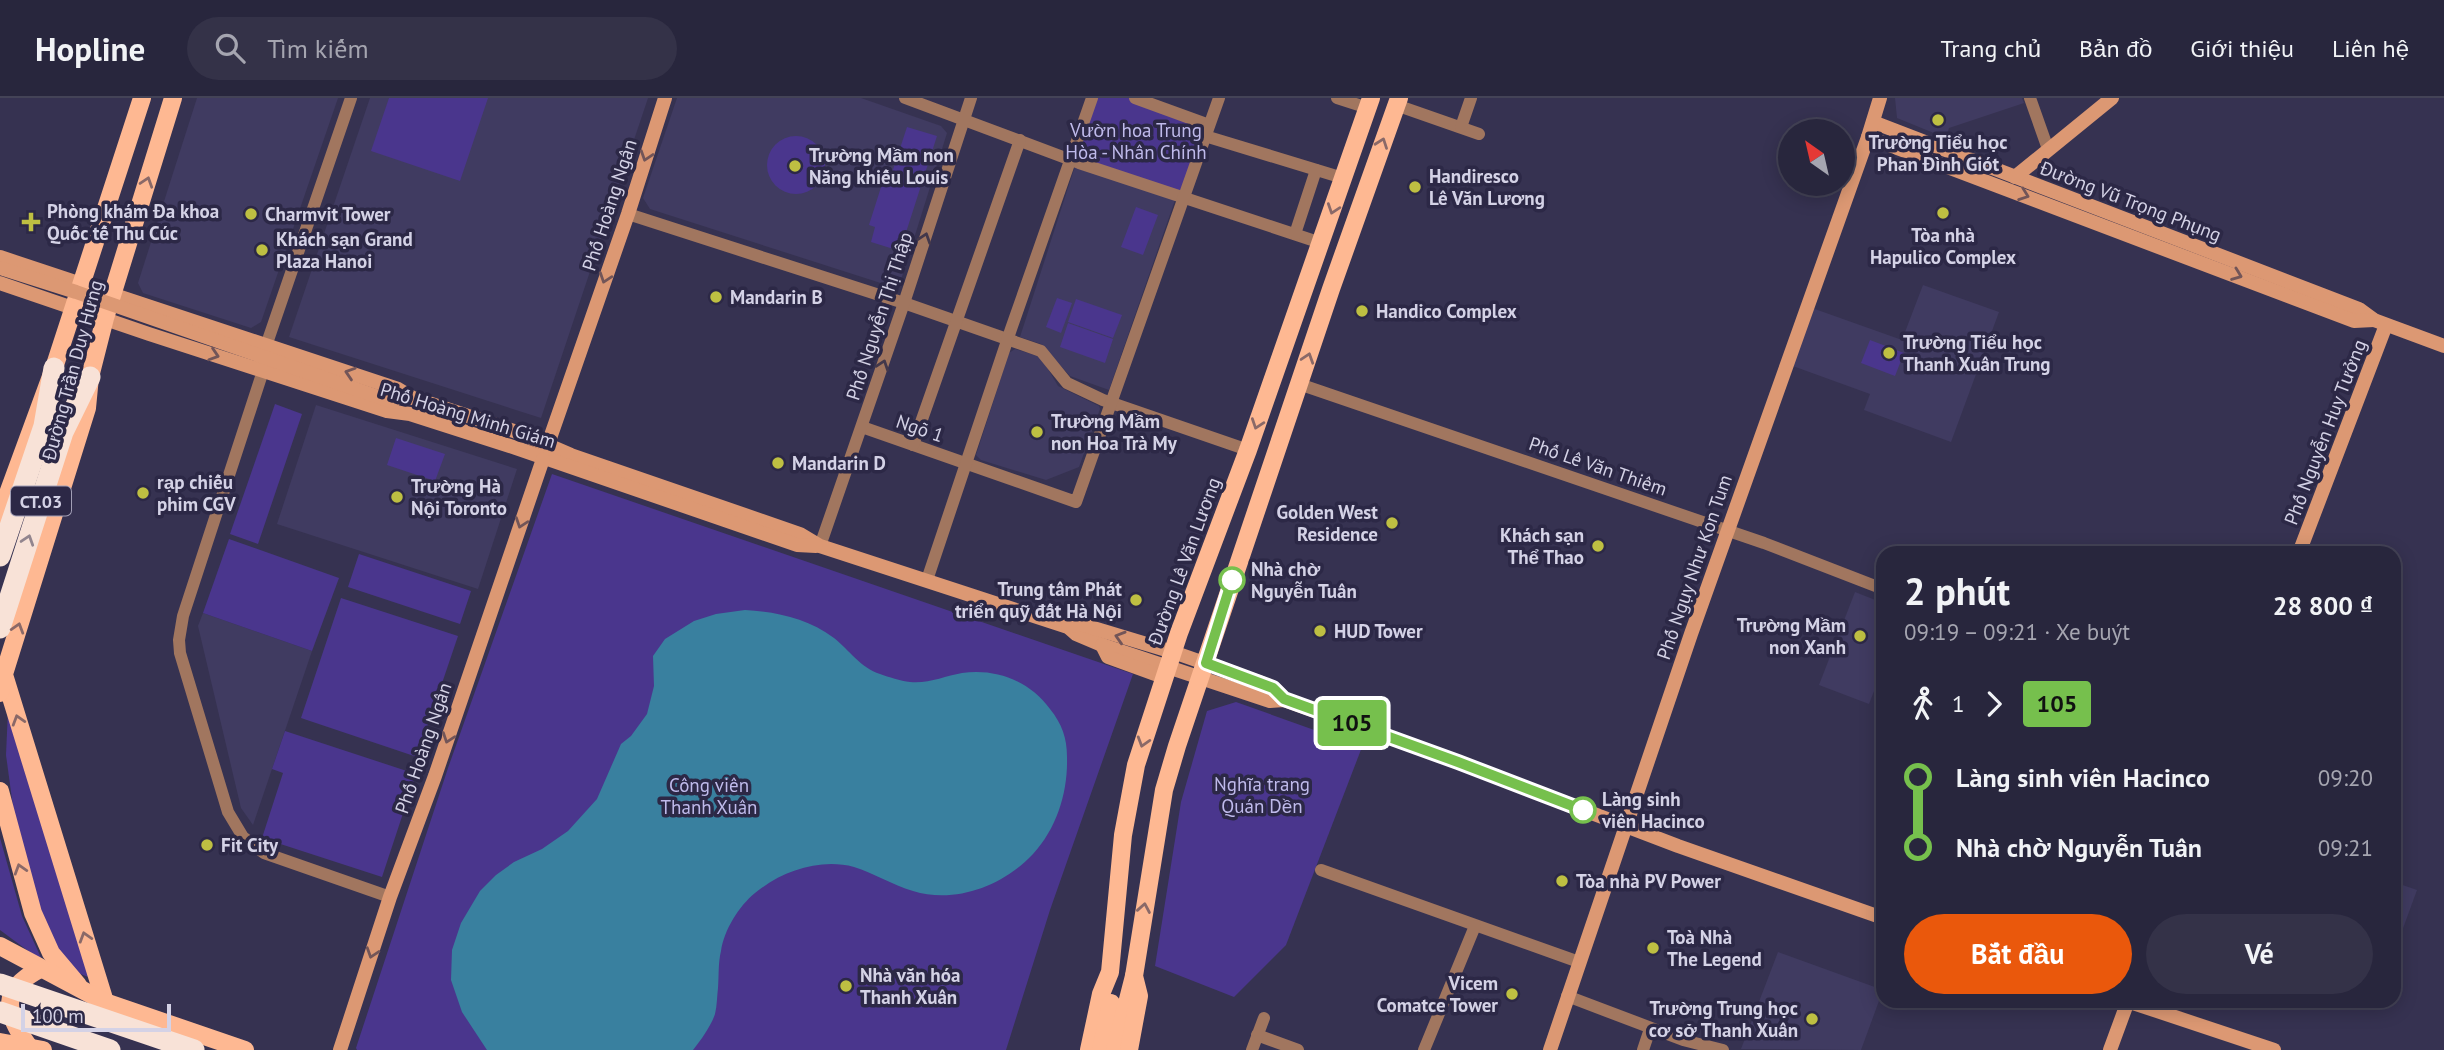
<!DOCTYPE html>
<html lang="vi">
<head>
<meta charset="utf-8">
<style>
	body { margin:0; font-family:"PT Sans",sans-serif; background:#343248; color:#f1f3f6; height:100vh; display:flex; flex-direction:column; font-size:26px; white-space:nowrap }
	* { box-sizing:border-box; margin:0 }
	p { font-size:23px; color:#a5a5b0 }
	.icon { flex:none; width:38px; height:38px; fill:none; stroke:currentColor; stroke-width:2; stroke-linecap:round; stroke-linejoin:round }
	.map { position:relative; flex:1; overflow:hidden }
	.drawer { position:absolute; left:1876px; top:448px; width:525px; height:462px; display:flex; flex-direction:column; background:#28263d; border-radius:21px; box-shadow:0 4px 18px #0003,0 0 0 2px #444357 }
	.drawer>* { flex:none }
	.badge { padding:0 14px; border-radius:5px; font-size:24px; line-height:46px }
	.needle { width:46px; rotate:326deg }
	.controls { position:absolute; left:1778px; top:21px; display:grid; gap:14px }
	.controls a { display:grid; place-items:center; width:77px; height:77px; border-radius:50%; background:#28263d; box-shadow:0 4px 18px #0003,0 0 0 2px #444357; font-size:35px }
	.scale { position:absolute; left:21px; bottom:18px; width:150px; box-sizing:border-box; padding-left:7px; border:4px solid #d4d2e6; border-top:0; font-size:19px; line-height:24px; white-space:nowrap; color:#d4d2e6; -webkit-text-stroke:5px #2c2846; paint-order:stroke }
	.map>.badge { position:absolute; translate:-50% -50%; box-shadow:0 0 0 4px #fff }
	.legs { display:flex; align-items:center; gap:10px; height:77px; padding:0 28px; font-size:23px }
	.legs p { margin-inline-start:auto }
	.summary { display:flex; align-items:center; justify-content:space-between; height:119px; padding:0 28px }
	h1 { font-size:38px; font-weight:800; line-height:52px }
	.cta { display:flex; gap:14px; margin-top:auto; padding:14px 28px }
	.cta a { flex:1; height:80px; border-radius:42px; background:#ea580c; color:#fff; font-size:28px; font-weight:800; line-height:80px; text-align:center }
	.cta a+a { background:#343248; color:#f1f3f6 }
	ul { padding:0 28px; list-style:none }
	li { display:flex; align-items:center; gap:24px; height:70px; font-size:26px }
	li i { display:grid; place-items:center; width:10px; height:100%; margin:0 9px; background:currentColor }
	li i::after { content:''; width:18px; height:18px; margin:-9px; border:5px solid; border-radius:50%; background:#28263d }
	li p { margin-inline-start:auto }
	li:first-child i { background:linear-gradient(#0000 50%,currentColor 0) }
	li:last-child i { background:linear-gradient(currentColor 50%,#0000 0) }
	header { display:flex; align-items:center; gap:42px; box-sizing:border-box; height:98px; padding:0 35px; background:#28263d; border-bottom:2px solid #444357 }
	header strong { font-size:33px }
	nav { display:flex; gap:38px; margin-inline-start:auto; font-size:24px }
	.search { width:490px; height:63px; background:#343248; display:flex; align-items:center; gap:18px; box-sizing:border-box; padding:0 24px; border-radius:38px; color:#a5a5b0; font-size:26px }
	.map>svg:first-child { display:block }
</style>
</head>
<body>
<header>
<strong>Hopline</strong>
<div class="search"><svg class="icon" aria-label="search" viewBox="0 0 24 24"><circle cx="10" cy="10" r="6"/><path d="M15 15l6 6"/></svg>Tìm kiếm</div>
<nav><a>Trang chủ</a><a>Bản đồ</a><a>Giới thiệu</a><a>Liên hệ</a></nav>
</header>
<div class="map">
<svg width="2444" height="952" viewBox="0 0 2444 952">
	<rect width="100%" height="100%" fill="#363251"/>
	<!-- built -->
	<g fill="#403b61">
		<polygon points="197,0 338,0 261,224 251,230 143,195 138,185"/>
		<polygon points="370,0 648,0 541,320 289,239"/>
		<polygon points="677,0 861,0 941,28 947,35 900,185 890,188 650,111 643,100"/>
		<polygon points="1895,0 2022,0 2024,5 1949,30 1946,40 1897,20"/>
		<polygon points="1076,65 1175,102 1109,292 1070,278 1041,246 1020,239"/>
		<polygon points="1923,187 1999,214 1951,344 1864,312 1870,296 1790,267 1812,210 1902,242"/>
		<polygon points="1015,251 1041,259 1058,288 1099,308 1100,311 1079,369 1046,382 981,362 976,357 1009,255"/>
		<polygon points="316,307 517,371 478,491 277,426"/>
		<polygon points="1855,494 1883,505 1883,570 1869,606 1819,587"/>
		<polygon points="203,515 312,553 253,727 241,710 198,528"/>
		<polygon points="2394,784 2417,792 2394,855"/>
		<polygon points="1778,854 1883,892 1861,952 1741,951"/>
	</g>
	<!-- green -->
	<g fill="#4a368d">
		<polygon points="389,0 488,0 460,83 371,53"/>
		<polygon points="1092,0 1135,0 1209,27 1184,100 1070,61"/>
		<polygon points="907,29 937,38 900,153 871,144 875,129 869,127 882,86 888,87"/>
		<circle cx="796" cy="67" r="29"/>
		<polygon points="1136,109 1158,117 1143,157 1121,149"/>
		<polygon points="1057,200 1072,205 1061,235 1046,229"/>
		<polygon points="1076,201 1122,217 1113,240 1068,224"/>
		<polygon points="1068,225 1113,241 1105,265 1060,249"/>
		<polygon points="1870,242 1904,255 1895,278 1861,265"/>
		<polygon points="275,306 302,316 258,446 230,436"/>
		<polygon points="396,340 445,356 435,383 387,367"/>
		<polygon points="552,376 1133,576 1050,812 1006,952 357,952 356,950 448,670"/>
		<polygon points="229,441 339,480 312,553 203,515"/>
		<polygon points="359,456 471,493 460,526 348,489"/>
		<polygon points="341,500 458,538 417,659 301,620"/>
		<polygon points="1236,604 1362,649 1286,847 1234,899 1155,868 1181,704 1207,613"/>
		<polygon points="8,612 96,882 78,875 51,843 17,738 6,657"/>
		<polygon points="285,633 416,676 382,779 262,740 283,675 272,671"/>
		<polygon points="0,740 22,818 43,864 0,832"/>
	</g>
	<!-- water -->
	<path fill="#39809f" d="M745,512C777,514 807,520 834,540C849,552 861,570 880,576C889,579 900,583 910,584C928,586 945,578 962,575C996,570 1030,583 1050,611C1062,626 1067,640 1067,659C1068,694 1057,730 1033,756C1003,788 955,806 913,793C892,787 874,775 854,769C820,760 782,773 755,795C739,808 724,832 721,853C718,865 719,878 718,890C717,898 717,908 715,916C711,928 701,942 693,952H487L462,914L451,882L452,852L461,825L480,793L496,777L514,764L542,751L568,733L597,701L621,646L631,638L647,616L654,588L653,558L665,541L694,523L716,516Z"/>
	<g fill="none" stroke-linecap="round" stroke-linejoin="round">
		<!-- street -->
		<g stroke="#a1765f" stroke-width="12">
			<polyline points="905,0 1079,65 1321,145"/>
			<polyline points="1135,0 1209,27"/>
			<polyline points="1337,0 1368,10"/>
			<polyline points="2030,0 2048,51"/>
			<polyline points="1396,7 1479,36"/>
			<polyline points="1461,29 1471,0"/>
			<polyline points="1205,38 1343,80"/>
			<polyline points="628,116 904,205 1041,253 1067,285 1103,302 1248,352"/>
			<polyline points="1295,136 1316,72"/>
			<polyline points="266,248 351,0"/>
			<polyline points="263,273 183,518 179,542 180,555 228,714 243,739 264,755 390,799"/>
			<polyline points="1299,286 1764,445 1883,491"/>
			<polyline points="862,329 1076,404 1219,0"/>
			<polyline points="913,347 1020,42"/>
			<polyline points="820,448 904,205 971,0"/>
			<polyline points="927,482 1011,231 1092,0"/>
			<polyline points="1321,772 1579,864"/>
			<polyline points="1567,898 1683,942 1723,952"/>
			<polyline points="1257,937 1298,952"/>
			<polyline points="1252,952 1264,920"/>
			<polyline points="1424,952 1475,828"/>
			<polyline points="1643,952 1650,931"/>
		</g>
		<!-- secondary -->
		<g stroke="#dc9873" stroke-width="14">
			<polyline points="1873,24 2359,211 2374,222 2444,248"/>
			<polyline points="1868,39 2354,223 2374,222"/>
			<polyline points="2015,79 2112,0"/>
			<polyline points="0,159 398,291 413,300 520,335 571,357 800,436 820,448 1068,529 1076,536 1102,547 1270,603 1284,602 1458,664 1678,748 1883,820"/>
			<polyline points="0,185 149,236 387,313 410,316 516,350 797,447 816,448"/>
			<polyline points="548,346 628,116 665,0"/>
			<polyline points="2299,455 2386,227"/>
			<polyline points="1068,529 1080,526 1173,554 1259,584 1273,590 1284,602"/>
			<polyline points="1102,547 1108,559 1163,579"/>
			<polyline points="2127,903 2274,952"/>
			<polyline points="340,952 390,799 435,678 543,361"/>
			<polyline points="1550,952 1691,536 1868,39 1880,0"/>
			<polyline points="2110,952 2128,903"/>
		</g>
		<!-- primary -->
		<g stroke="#feb892" stroke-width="18">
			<polyline points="0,417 54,270 142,0"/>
			<polyline points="5,580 105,904"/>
			<polyline points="0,595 4,576 87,310 90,279 105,220 173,0"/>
			<polyline points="0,693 33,815 51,855 78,887"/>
			<polyline points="0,848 105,904 245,952"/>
			<polyline points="0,944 43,952"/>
			<path d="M29,949C4,913 0,892 40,871"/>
			<polyline points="1089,952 1101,896 1110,874 1123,737 1136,667 1179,535 1248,352 1371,0"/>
			<polyline points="1101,952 1111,905"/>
			<polyline points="1115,952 1134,878"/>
			<polyline points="1129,952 1139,898 1134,878 1164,692 1177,648 1331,191 1399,0"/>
		</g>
		<!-- highway -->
		<g stroke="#f8e2d7" stroke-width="21">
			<polyline points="0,458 44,328 54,270"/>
			<polyline points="0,530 63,334 90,279"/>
		</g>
		<!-- secondary-bridge -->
		<polyline stroke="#dc9873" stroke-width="14" points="0,170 76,194 393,304"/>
		<!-- highway-bridge -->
		<g stroke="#f8e2d7" stroke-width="21">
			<polyline points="0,886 194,952"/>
			<polyline points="0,914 110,952"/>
		</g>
	</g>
	<!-- one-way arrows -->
	<defs><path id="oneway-chevron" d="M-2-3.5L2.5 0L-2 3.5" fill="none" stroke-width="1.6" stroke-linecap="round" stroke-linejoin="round" transform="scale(1.75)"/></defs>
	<g stroke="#8a6968">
		<use href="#oneway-chevron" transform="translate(1382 45) rotate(-70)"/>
		<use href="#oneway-chevron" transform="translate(147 84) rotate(-72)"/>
		<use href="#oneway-chevron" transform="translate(1333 111) rotate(109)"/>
		<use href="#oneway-chevron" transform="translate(1308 260) rotate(-72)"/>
		<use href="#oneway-chevron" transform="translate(1257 326) rotate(109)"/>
		<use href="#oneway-chevron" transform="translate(18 530) rotate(-73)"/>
		<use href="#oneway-chevron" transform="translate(18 622) rotate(-107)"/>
		<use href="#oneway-chevron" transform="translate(1143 644) rotate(107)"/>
		<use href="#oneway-chevron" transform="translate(20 771) rotate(-107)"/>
		<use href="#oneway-chevron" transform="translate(1144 810) rotate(-80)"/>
		<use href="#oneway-chevron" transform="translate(85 839) rotate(-107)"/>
	</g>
	<g stroke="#725558">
		<use href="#oneway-chevron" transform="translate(646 58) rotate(108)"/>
		<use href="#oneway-chevron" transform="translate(2024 97) rotate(20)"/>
		<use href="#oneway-chevron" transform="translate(2237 177) rotate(21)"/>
		<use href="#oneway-chevron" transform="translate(605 180) rotate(109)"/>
		<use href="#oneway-chevron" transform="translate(214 257) rotate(18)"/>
		<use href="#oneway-chevron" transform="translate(350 275) rotate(-162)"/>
		<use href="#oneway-chevron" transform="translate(521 425) rotate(109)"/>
		<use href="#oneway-chevron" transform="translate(1120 539) rotate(-163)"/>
		<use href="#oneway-chevron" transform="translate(448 640) rotate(109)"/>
		<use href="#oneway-chevron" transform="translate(372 855) rotate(108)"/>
	</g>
	<g stroke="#43384b">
		<use href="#oneway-chevron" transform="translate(925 140) rotate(-72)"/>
		<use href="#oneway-chevron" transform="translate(883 267) rotate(-71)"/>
	</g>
	<use stroke="#92858e" href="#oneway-chevron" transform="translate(28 442) rotate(-72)"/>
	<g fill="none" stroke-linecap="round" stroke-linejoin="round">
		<defs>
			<polyline id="line-1" points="1232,482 1206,565 1273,590 1284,601 1458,664 1583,712"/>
		</defs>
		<!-- line-1 casing -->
		<use href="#line-1" stroke="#fff" stroke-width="16"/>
		<!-- line-1 -->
		<use href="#line-1" stroke="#76c04d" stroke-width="10"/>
	</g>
	<!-- markers -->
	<g fill="#bebf42" stroke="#2c2846" stroke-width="2.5">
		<circle cx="1938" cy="22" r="7"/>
		<circle cx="795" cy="68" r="7"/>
		<circle cx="1415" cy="89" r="7"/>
		<circle cx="1943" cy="115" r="7"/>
		<circle cx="251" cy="116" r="7"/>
		<path d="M27.5 113.5h7v7h7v7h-7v7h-7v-7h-7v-7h7z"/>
		<circle cx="262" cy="152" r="7"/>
		<circle cx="716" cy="199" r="7"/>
		<circle cx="1362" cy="213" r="7"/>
		<circle cx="1889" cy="255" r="7"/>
		<circle cx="1037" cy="334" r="7"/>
		<circle cx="778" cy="365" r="7"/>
		<circle cx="143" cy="395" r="7"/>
		<circle cx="397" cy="399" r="7"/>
		<circle cx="1392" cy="425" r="7"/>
		<circle cx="1598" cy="448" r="7"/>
		<circle cx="1136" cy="502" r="7"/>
		<circle cx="1320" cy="533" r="7"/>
		<circle cx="1860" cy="538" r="7"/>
		<circle cx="207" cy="747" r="7"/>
		<circle cx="1562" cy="783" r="7"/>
		<circle cx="1653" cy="850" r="7"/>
		<circle cx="846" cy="888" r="7"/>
		<circle cx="1512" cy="896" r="7"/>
		<circle cx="1812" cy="921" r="7"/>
	</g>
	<g fill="#fff" stroke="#76c04d" stroke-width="3.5">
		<circle cx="1232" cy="482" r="12"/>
		<circle cx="1583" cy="712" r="12"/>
	</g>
	<g text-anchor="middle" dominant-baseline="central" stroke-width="7" stroke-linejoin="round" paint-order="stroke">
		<!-- shield labels -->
		<rect fill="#2c2846" stroke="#a29fb6" stroke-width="2" x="11" y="388.5" width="60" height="29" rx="5"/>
		<g font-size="18" font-weight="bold" fill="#d4d2e6">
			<text x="41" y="403">CT.03</text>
		</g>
		<!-- park labels -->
		<g font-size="19" fill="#bfbaeb" stroke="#2c2846">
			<text x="1136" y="32">Vườn hoa Trung<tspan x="1136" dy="22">Hòa - Nhân Chính</tspan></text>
			<text x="1262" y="686">Nghĩa trang<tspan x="1262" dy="22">Quán Dền</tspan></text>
			<text x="709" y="687">Công viên<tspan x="709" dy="22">Thanh Xuân</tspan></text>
		</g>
		<!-- poi labels -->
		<g font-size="19" font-weight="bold" fill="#d4d2e6" stroke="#2c2846" text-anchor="start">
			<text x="1938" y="44" text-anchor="middle">Trường Tiểu học<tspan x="1938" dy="22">Phan Đình Giót</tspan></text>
			<text x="809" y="57">Trường Mầm non<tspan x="809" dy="22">Năng khiếu Louis</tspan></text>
			<text x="1429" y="78">Handiresco<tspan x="1429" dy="22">Lê Văn Lương</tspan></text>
			<text x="47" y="113">Phòng khám Đa khoa<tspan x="47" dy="22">Quốc tế Thu Cúc</tspan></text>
			<text x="265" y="116">Charmvit Tower</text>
			<text x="1943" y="137" text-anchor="middle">Tòa nhà<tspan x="1943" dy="22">Hapulico Complex</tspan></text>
			<text x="276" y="141">Khách sạn Grand<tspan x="276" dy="22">Plaza Hanoi</tspan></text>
			<text x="730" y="199">Mandarin B</text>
			<text x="1376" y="213">Handico Complex</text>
			<text x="1903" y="244">Trường Tiểu học<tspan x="1903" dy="22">Thanh Xuân Trung</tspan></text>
			<text x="1051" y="323">Trường Mầm<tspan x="1051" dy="22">non Hoa Trà My</tspan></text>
			<text x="792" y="365">Mandarin D</text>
			<text x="157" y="384">rạp chiếu<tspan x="157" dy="22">phim CGV</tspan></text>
			<text x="411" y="388">Trường Hà<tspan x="411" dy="22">Nội Toronto</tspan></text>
			<text x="1378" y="414" text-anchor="end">Golden West<tspan x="1378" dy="22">Residence</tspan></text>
			<text x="1584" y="437" text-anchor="end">Khách sạn<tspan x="1584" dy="22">Thể Thao</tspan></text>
			<text x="1122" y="491" text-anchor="end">Trung tâm Phát<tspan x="1122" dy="22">triển quỹ đất Hà Nội</tspan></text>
			<text x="1846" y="527" text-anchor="end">Trường Mầm<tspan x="1846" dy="22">non Xanh</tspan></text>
			<text x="1334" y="533">HUD Tower</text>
			<text x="221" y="747">Fit City</text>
			<text x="1576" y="783">Tòa nhà PV Power</text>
			<text x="1667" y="839">Toà Nhà<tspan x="1667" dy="22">The Legend</tspan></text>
			<text x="860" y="877">Nhà văn hóa<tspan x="860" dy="22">Thanh Xuân</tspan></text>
			<text x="1498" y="885" text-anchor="end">Vicem<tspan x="1498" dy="22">Comatce Tower</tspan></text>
			<text x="1798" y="910" text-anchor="end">Trường Trung học<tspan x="1798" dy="22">cơ sở Thanh Xuân</tspan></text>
		</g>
		<!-- street labels -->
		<g font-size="19" fill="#d4d2e6" stroke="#2c2846">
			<text transform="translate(2131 103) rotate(21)">Đường Vũ Trọng Phụng</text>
			<text transform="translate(609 107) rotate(-72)">Phố Hoàng Ngân</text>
			<text transform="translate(879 218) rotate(-72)">Phố Nguyễn Thị Thập</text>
			<text transform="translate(72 272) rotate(-75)">Đường Trần Duy Hưng</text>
			<text transform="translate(468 317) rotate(17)">Phố Hoàng Minh Giám</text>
			<text transform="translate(920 330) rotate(19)">Ngõ 1</text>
			<text transform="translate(2325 334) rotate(-69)">Phố Nguyễn Huy Tưởng</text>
			<text transform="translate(1598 368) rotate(19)">Phố Lê Văn Thiêm</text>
			<text transform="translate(1184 463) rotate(-70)">Đường Lê Văn Lương</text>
			<text transform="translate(1694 469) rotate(-71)">Phố Ngụy Như Kon Tum</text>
			<text transform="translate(423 650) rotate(-71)">Phố Hoàng Ngân</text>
		</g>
		<!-- stop labels -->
		<g font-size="19" font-weight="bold" fill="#d4d2e6" stroke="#2c2846" text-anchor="start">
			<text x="1251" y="471">Nhà chờ<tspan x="1251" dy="22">Nguyễn Tuân</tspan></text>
			<text x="1602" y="701">Làng sinh<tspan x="1602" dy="22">viên Hacinco</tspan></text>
		</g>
	</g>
</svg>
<div class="controls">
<a><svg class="needle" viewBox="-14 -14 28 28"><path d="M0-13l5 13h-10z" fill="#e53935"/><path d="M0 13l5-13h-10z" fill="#a5a5b0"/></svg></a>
</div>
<div class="scale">100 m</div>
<b class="badge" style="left:1352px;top:625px;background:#76c04d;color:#111">105</b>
<section class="drawer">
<div class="summary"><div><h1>2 phút</h1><p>09:19 – 09:21 · Xe buýt</p></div><b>28 800 ₫</b></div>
<div class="legs"><svg class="icon" aria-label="walk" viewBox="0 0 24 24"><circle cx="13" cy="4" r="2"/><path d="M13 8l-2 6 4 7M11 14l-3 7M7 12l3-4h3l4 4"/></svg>1<svg class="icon" aria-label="forward" viewBox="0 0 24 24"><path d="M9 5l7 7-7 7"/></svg><b class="badge" style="background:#76c04d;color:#111">105</b></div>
<ul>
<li><i style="color:#76c04d"></i><b>Làng sinh viên Hacinco</b><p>09:20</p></li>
<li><i style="color:#76c04d"></i><b>Nhà chờ Nguyễn Tuân</b><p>09:21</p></li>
</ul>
<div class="cta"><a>Bắt đầu</a><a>Vé</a></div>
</section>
</div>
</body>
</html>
